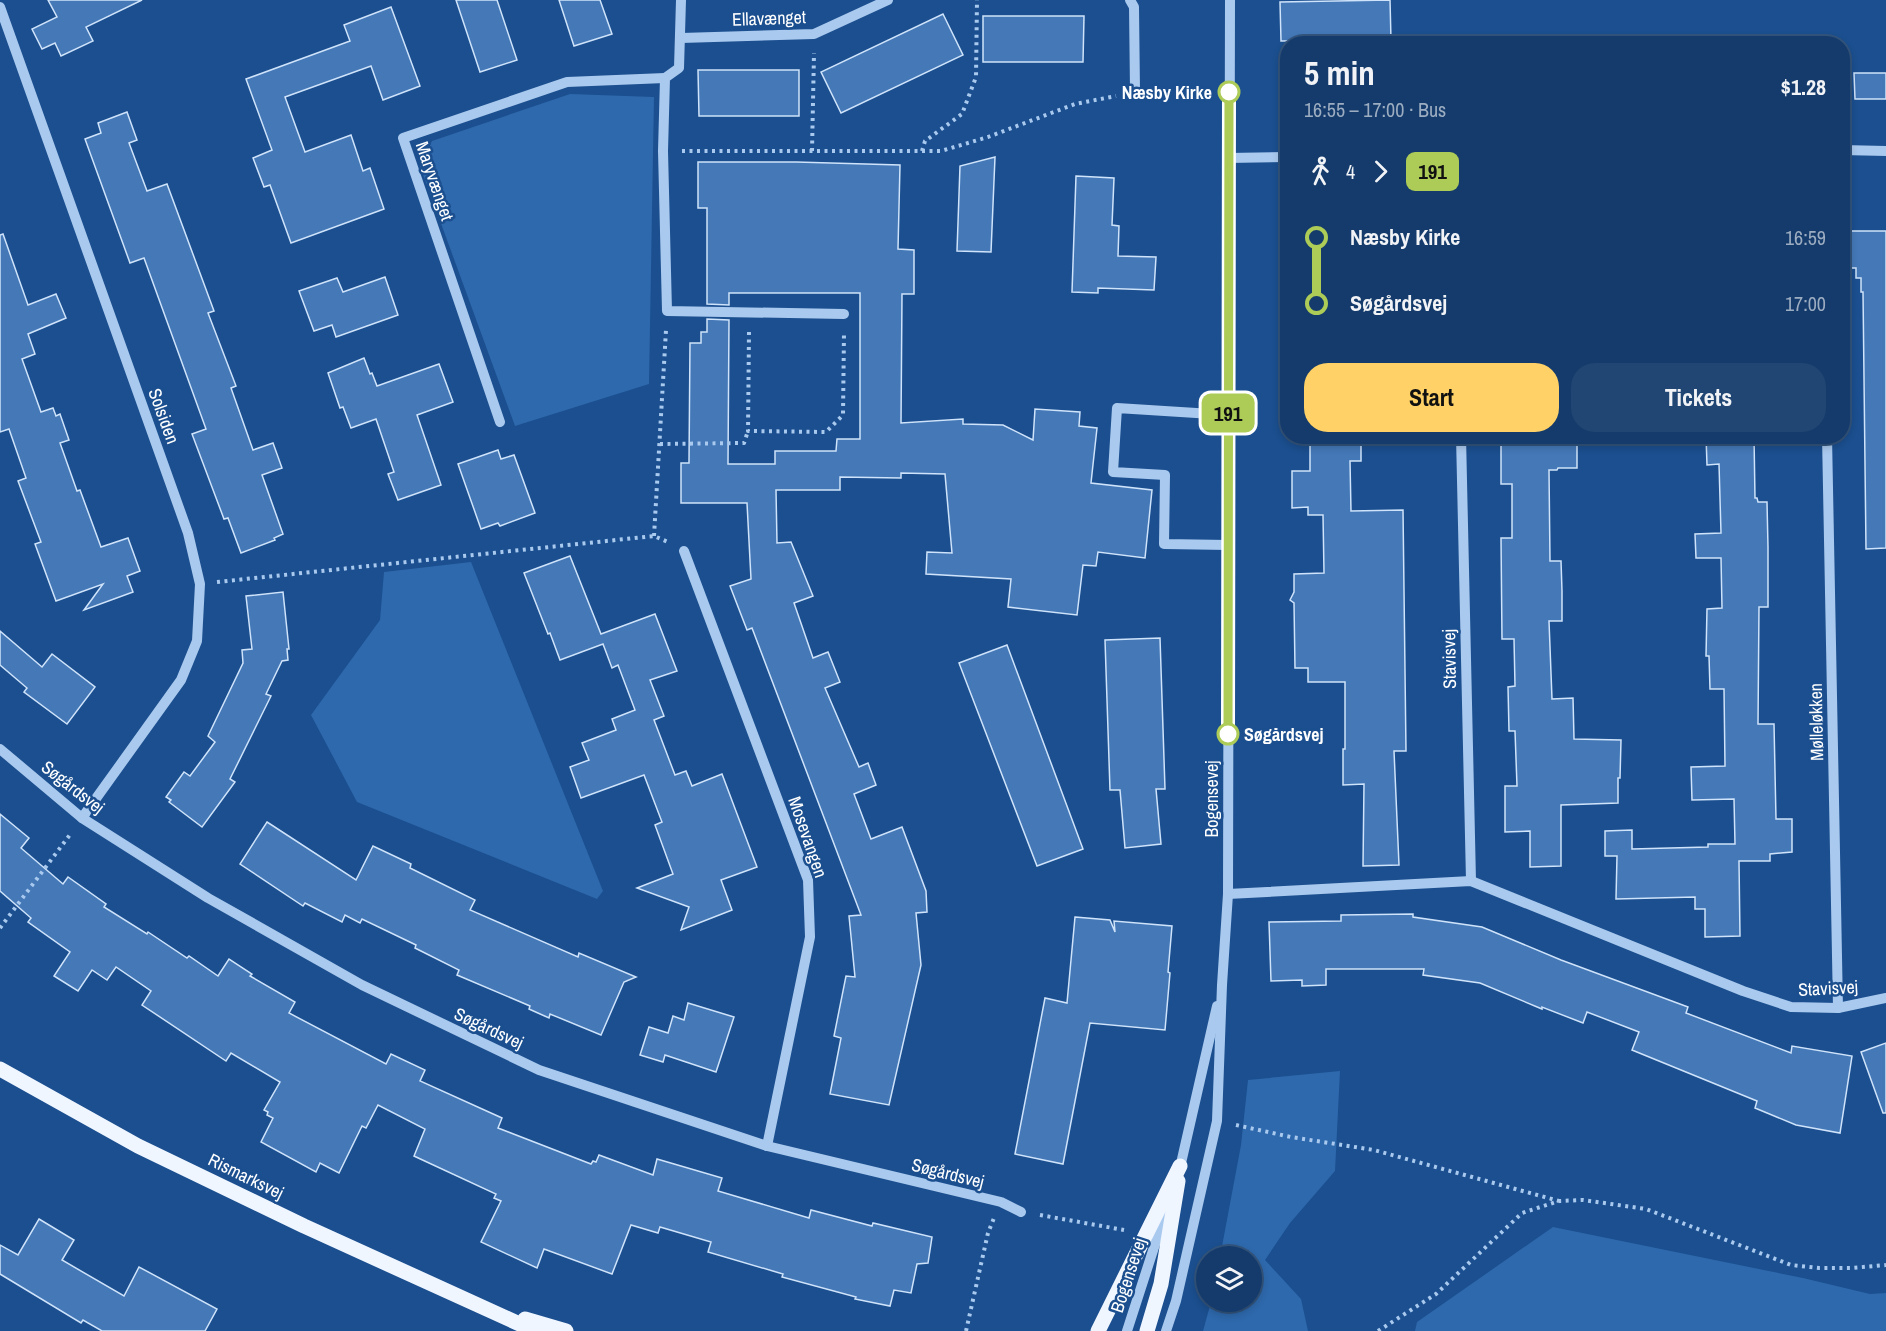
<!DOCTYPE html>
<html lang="en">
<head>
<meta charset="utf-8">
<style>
	body { margin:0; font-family:"Archivo Narrow",sans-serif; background:#214673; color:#f1f3f6; height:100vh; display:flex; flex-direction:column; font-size:22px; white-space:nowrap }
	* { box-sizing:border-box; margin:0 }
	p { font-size:20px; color:#9dadc1 }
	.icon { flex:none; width:33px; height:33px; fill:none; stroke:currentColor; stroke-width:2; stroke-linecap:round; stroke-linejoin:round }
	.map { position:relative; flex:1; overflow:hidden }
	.drawer { position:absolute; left:1280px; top:36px; width:570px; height:408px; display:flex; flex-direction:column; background:#143b6b; border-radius:24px; box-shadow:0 3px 9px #0003,0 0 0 2px #33557e }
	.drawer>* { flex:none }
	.badge { padding:0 12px; border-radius:9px; font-size:21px; line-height:39px }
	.controls { position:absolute; left:1196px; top:1246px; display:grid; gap:12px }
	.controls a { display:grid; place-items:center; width:66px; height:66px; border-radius:50%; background:#143b6b; box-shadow:0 3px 9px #0003,0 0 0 2px #33557e; font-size:30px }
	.map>.badge { position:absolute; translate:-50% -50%; box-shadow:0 0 0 3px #fff }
	.legs { display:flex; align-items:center; gap:9px; height:66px; padding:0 24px; font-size:20px }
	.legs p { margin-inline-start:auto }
	.head { display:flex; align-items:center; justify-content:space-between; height:102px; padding:0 24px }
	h1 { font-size:33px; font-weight:700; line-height:45px }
	.button { display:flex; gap:12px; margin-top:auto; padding:12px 24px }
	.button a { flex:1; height:69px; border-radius:24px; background:#ffd166; color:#111; font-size:24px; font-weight:700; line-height:69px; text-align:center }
	.button a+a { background:#214673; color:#f1f3f6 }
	ul { padding:0 24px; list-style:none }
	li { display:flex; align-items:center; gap:21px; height:66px; font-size:22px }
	li i { display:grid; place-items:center; width:9px; height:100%; margin:0 8px; background:currentColor }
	li i::after { content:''; width:15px; height:15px; margin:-8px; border:4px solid; border-radius:50%; background:#143b6b }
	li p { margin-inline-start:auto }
	li:first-child i { background:linear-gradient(#0000 50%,currentColor 0) }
	li:last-child i { background:linear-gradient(currentColor 50%,#0000 0) }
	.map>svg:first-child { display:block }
</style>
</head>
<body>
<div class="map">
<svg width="1886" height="1331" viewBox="0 0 1886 1331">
	<rect width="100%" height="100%" fill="#1b4f8f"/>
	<!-- green -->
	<g fill="#2e69ad">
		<polygon points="570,94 654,97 649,384 515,426 420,166 432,141"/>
		<polygon points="471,562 603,891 597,899 357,802 311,715 380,620 384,572"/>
		<polygon points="1340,1071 1335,1171 1290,1223 1265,1260 1301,1299 1308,1331 1203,1331 1211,1302 1251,1302 1251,1257 1220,1257 1241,1145 1248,1080"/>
		<polygon points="1553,1227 1803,1278 1870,1294 1886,1293 1886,1331 1415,1331 1417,1322"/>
	</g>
	<!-- building -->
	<g fill="#4478b7" stroke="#cfe3fa" stroke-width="1.5">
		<polygon points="48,0 142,0 86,27 93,41 61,56 55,43 42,49 32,29 57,17"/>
		<polygon points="456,0 497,0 517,60 480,72"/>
		<polygon points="559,0 600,0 612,34 574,46"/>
		<polygon points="1390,0 1391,40 1281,41 1280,2"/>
		<polygon points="391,7 420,86 383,100 371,66 285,97 305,152 351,135 363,171 370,168 384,209 291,243 270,185 264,187 253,158 272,150 246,79 350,41 344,25"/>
		<polygon points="943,14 963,55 841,113 821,72"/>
		<polygon points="983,16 1084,16 1083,62 983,62"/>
		<polygon points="698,70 799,70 799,116 699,116"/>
		<polygon points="1854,73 1886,73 1886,99 1855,99"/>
		<polygon points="127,112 137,140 129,143 147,191 167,184 214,311 208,313 236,386 231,388 253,450 273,443 282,468 262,475 283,534 274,538 275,540 241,553 228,518 224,519 192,434 206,429 144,258 130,263 85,139 101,133 98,123"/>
		<polygon points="995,157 991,252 957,251 960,166"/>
		<polygon points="698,162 796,162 900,165 898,249 914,250 914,294 902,294 901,423 963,419 963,424 1003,425 1033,440 1035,409 1080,412 1079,426 1097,428 1091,483 1152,490 1145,558 1098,552 1096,566 1083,565 1077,615 1008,607 1011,579 926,574 927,552 952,553 945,474 901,473 901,478 840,477 840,490 776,490 777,543 791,542 813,596 794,603 813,658 828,652 840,682 825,688 859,767 868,763 876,785 854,794 871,839 902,827 926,891 927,912 916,913 921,965 889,1105 830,1094 841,1038 834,1036 846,976 855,977 849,916 861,915 752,628 747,630 730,586 751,579 747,503 681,503 681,463 689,463 690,343 701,343 701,332 707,332 707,319 729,320 728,464 775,464 775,451 836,451 837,439 860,439 860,293 729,293 729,305 707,304 707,208 698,208"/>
		<polygon points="1076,176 1114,178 1112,225 1119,226 1118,256 1156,257 1154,290 1098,288 1098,293 1072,292"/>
		<polygon points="1847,231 1886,231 1886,548 1866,549 1863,292 1861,292 1861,278 1856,278 1856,268 1848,268"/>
		<polygon points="3,234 28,305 56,294 66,318 28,334 35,354 22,359 41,412 53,408 56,416 60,414 69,440 60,443 77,491 80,490 101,547 128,538 140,571 127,576 133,592 84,610 103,584 56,601 35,544 41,542 18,481 26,478 9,429 0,432 0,235"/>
		<polygon points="385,277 398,315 336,337 332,325 314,331 299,291 337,278 343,292"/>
		<polygon points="364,358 370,374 372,373 377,386 439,364 453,402 417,415 441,485 398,500 388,474 394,472 376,419 351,428 343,407 340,408 328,373"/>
		<polygon points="1310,436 1356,436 1356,438 1361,438 1361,461 1350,461 1351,511 1403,510 1406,751 1394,751 1399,865 1363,866 1364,784 1343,785 1343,749 1345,749 1345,682 1308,682 1308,668 1295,668 1294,603 1290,600 1294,592 1294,574 1324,573 1323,515 1308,515 1308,507 1292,508 1292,471 1310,471"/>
		<polygon points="1501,436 1577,436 1577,468 1558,468 1557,470 1549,470 1550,561 1561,561 1562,591 1562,621 1549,621 1552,699 1573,698 1574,739 1621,740 1620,778 1618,778 1618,803 1561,805 1561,866 1530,867 1530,831 1505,832 1505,786 1517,786 1515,731 1509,731 1508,687 1515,686 1514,639 1502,639 1501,538 1512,538 1512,484 1501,484"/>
		<polygon points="1706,436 1754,436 1755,498 1757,498 1758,502 1767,502 1768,547 1768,607 1759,607 1758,724 1774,724 1776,819 1792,819 1792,852 1770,854 1770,861 1739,861 1740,936 1705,937 1705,909 1695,909 1695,897 1616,899 1617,856 1605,856 1605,831 1632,830 1632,849 1708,847 1708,844 1735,844 1734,799 1692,800 1691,767 1725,766 1724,689 1710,689 1709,656 1706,656 1707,609 1722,608 1721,558 1696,558 1695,534 1721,533 1719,464 1707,465"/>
		<polygon points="498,450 501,459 514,455 535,513 500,526 498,523 481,529 458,464"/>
		<polygon points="570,556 601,634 655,614 677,671 650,680 664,716 654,720 675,775 686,771 692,786 722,774 757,867 721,880 732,910 681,930 689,907 637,888 673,874 655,825 662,822 644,775 581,798 570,767 589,760 582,743 616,730 612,719 635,710 618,665 612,668 603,644 560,660 550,633 548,634 524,573"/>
		<polygon points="283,592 289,649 287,649 288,660 282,661 266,694 271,696 230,779 235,782 202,827 169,802 171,800 166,797 184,772 190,776 215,742 208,736 243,663 242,650 252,649 246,596"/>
		<polygon points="0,631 42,667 52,654 95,687 67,724 24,692 27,688 0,665"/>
		<polygon points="1160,638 1165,789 1156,789 1161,844 1125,848 1120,790 1110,790 1105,640"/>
		<polygon points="1007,645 1083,849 1037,866 959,663"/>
		<polygon points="0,814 29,838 21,848 63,884 68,877 106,904 104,907 147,934 148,932 187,958 189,956 218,976 229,959 252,974 250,976 295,1002 289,1013 386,1064 391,1054 425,1070 420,1081 502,1118 498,1128 591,1164 593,1161 596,1162 599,1155 653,1175 657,1159 722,1178 718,1191 809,1218 811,1210 872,1226 873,1223 932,1237 928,1263 917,1264 911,1293 894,1290 890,1306 855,1299 856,1297 782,1277 783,1274 708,1252 711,1242 660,1227 658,1233 631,1225 612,1274 544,1249 537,1268 481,1242 501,1201 494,1198 496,1194 414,1156 425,1129 378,1105 366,1128 362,1126 339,1173 320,1163 316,1172 261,1142 273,1118 267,1115 268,1112 264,1110 280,1082 231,1053 226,1061 142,1005 151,991 116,967 107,980 92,970 78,991 54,976 70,952 28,922 31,918 0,891"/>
		<polygon points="267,822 356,880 373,846 411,864 410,868 475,900 470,910 578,957 579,953 636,977 624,982 601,1035 550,1014 549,1018 529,1009 530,1006 457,975 459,970 415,948 416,945 362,919 360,923 345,915 342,922 305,903 303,906 240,864"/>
		<polygon points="1413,914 1413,917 1482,927 1561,960 1688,1007 1686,1013 1791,1053 1792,1046 1852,1056 1840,1133 1796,1125 1755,1108 1757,1101 1632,1050 1639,1032 1587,1012 1583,1023 1542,1007 1542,1009 1480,983 1423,975 1424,969 1326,969 1326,985 1302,986 1302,980 1271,981 1269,922 1341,921 1341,915"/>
		<polygon points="1075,917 1110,920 1115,932 1114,921 1172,926 1168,972 1170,973 1165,1030 1090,1023 1063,1164 1015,1154 1045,998 1067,1003"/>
		<polygon points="688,1003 734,1017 716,1072 665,1055 663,1062 640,1055 649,1027 668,1033 673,1016 684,1020"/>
		<polygon points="1886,1043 1886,1113 1883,1113 1861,1052"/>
		<polygon points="39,1219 74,1240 62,1260 124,1296 139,1267 217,1309 205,1331 102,1331 83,1320 81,1323 0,1274 0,1245 18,1255"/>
	</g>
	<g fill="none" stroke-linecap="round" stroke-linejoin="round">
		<!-- path -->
		<g stroke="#a9c9ee" stroke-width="4" stroke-dasharray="3 4.5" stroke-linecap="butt">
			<polyline points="682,151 941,151 988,137 1075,104 1116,96"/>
			<polyline points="812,151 814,53"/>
			<polyline points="922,151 925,141 962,114 976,77 977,0"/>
			<polyline points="749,332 748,431 826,432 843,415 844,333"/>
			<polyline points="660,444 744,443 748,431"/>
			<polyline points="654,536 666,330"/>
			<polyline points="217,582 654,536 668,542"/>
			<polyline points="0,928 72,832"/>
			<polyline points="1236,1125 1291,1137 1374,1150 1559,1201"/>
			<polyline points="1040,1215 1124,1230"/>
			<polyline points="966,1331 988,1233 994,1218"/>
			<polyline points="1378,1331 1436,1294 1522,1213 1559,1201 1583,1200 1646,1209 1791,1265 1819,1268 1852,1268 1886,1265"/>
		</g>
		<!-- minor -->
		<g stroke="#a9c9ee" stroke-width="10">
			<polyline points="681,0 679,68 665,78 663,151 667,311 844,314"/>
			<polyline points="1130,0 1134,7 1135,91"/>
			<polyline points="0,7 188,533 200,584 197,641 181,680 82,818"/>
			<polyline points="681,38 814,34 888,0"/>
			<polyline points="1842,150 1886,151"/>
			<polyline points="1228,158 1287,157"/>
			<polyline points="500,422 403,138 567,82 665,78"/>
			<polyline points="1461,436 1471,881"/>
			<polyline points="1827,436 1838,1008"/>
			<polyline points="1228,545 1164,544 1165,475 1113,472 1117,408 1228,415"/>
			<polyline points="684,551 808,880 810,937 767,1146"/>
			<polyline points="0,749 82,818 208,898 362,985 539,1070 767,1146 1001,1202 1021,1212"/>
			<polyline points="1228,894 1471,881 1743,991 1791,1007 1838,1008 1886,998"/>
			<polyline points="1179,1172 1217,1006"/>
			<polyline points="1127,1331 1169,1201"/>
			<polyline points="1166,1331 1176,1301 1217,1121 1222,985 1228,894 1230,0"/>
		</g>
		<!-- major -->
		<g stroke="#f0f6ff" stroke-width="15">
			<polyline points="0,1069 138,1146 304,1226 535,1331"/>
			<polyline points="525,1319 566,1331"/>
			<polyline points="1098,1331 1180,1166"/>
			<polyline points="1147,1331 1161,1284 1178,1181"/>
		</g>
	</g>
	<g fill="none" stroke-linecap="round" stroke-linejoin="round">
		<defs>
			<polyline id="line-1" points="1228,734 1229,92"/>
		</defs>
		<!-- line-1 casing -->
		<use href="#line-1" stroke="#fff" stroke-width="14"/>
		<!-- line-1 -->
		<use href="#line-1" stroke="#adcb57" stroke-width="9"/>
	</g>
	<!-- markers -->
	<g fill="#fff" stroke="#adcb57" stroke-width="3">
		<circle cx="1229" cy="92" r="10"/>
		<circle cx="1228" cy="734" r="10"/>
	</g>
	<g text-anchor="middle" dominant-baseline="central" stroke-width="5" stroke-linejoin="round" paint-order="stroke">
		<!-- street labels -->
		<g font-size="18" fill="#fff" stroke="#1b4f8f">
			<text transform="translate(769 18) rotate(-2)">Ellavænget</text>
			<text transform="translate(435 181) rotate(71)">Maryvænget</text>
			<text transform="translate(164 416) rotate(70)">Solsiden</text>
			<text transform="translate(1449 659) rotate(-91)">Stavisvej</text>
			<text transform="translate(1816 722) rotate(-91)">Mølleløkken</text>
			<text transform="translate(73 787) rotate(38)">Søgårdsvej</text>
			<text transform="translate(1211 799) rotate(-90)">Bogensevej</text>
			<text transform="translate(808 837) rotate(71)">Mosevangen</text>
			<text transform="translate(1828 988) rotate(-3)">Stavisvej</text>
			<text transform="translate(489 1028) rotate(25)">Søgårdsvej</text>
			<text transform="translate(948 1173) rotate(14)">Søgårdsvej</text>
			<text transform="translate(246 1176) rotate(26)">Rismarksvej</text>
			<text transform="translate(1128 1275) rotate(-72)">Bogensevej</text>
		</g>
		<!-- stop labels -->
		<g font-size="18" font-weight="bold" fill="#fff" stroke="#1b4f8f" text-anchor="end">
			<text x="1212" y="92">Næsby Kirke</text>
			<text x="1244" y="734" text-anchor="start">Søgårdsvej</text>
		</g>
	</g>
</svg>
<div class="controls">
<a><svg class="icon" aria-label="layers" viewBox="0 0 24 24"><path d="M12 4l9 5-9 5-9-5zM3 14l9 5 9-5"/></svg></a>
</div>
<b class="badge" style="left:1228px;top:413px;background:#adcb57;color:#111">191</b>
<section class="drawer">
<div class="head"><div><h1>5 min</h1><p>16:55 – 17:00 · Bus</p></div><b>$1.28</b></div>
<div class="legs"><svg class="icon" aria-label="walk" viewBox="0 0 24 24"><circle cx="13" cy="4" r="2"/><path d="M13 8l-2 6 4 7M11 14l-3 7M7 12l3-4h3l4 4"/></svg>4<svg class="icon" aria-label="forward" viewBox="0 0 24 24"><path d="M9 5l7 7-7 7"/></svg><b class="badge" style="background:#adcb57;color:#111">191</b></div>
<ul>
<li><i style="color:#adcb57"></i><b>Næsby Kirke</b><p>16:59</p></li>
<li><i style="color:#adcb57"></i><b>Søgårdsvej</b><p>17:00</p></li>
</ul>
<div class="button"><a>Start</a><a>Tickets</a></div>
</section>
</div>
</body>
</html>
